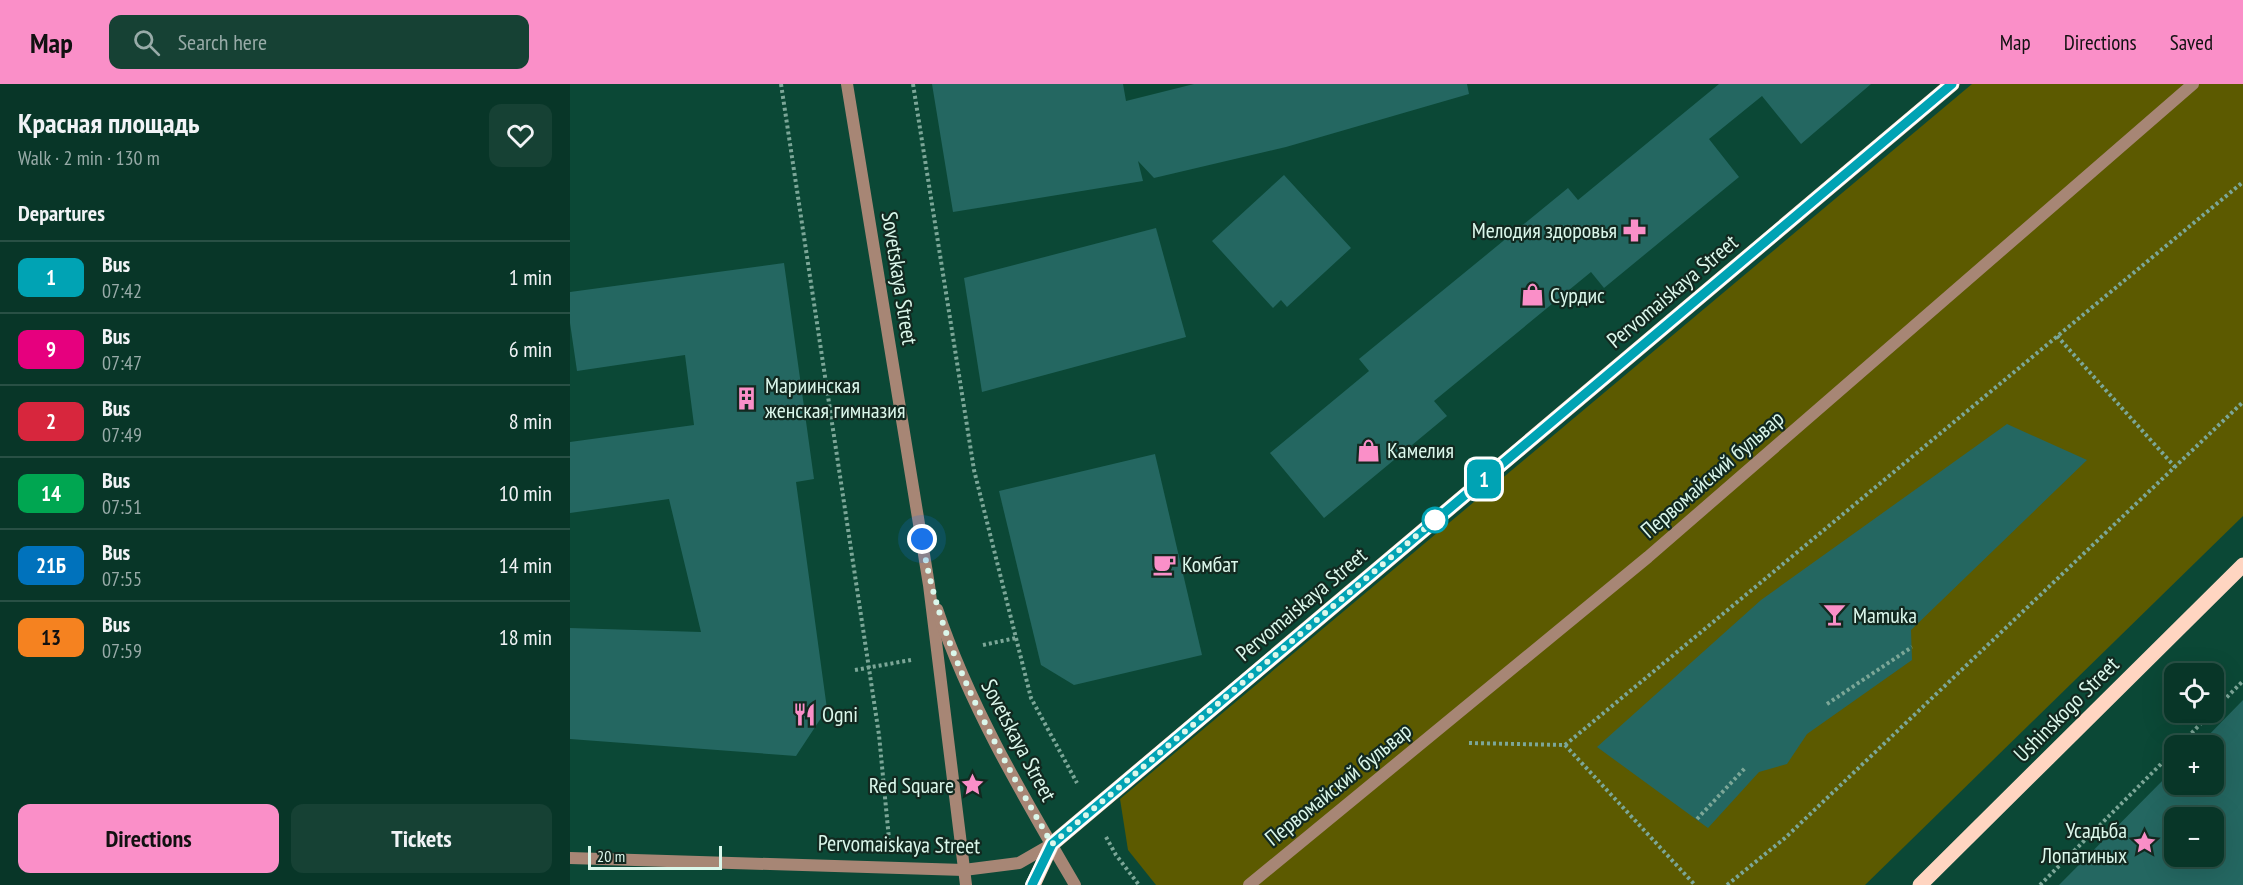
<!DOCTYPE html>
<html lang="en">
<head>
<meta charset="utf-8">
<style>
	body { margin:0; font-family:"PT Sans Narrow",sans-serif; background:#164134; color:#f1f3f6; height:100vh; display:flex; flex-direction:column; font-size:22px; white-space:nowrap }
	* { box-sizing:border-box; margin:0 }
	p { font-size:20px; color:#98aba8 }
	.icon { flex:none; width:33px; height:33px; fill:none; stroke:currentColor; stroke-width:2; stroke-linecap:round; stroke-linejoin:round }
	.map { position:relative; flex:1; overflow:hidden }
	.details { display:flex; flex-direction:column; background:#083628; width:570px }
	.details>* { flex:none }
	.badge { padding:0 12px; border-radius:9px; font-size:21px; line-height:39px }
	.controls { position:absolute; left:1594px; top:579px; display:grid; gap:12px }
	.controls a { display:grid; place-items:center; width:60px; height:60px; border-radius:12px; background:#083628; box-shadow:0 6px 24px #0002,0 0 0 2px #295045; font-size:30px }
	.scale { position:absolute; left:18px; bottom:15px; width:134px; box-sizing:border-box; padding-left:6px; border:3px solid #dbf7eb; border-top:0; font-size:16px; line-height:21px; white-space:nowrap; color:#dbf7eb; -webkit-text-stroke:4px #122920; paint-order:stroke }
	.you { position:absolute; width:30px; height:30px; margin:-15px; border:4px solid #fff; border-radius:50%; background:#1a73e8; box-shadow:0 0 0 9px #1a73e833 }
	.map>.badge { position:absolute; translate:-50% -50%; box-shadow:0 0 0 3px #fff }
	h2 { padding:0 18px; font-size:22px; line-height:54px }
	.round { display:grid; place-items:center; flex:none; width:63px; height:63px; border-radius:12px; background:#164134 }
	.headline { display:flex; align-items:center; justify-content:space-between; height:102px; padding:0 18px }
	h1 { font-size:28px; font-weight:700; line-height:45px }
	.cta { display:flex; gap:12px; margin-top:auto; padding:12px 18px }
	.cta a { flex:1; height:69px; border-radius:12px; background:#fa8fc8; color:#111; font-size:24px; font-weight:700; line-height:69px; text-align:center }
	.cta a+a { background:#164134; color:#f1f3f6 }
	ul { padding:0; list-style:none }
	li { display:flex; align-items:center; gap:18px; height:72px; padding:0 18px; border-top:2px solid #295045 }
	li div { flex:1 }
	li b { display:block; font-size:22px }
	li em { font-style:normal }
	li .badge { min-width:66px; font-weight:700; text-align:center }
	header { display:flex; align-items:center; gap:36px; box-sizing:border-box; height:84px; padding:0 30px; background:#fa8fc8; color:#111 }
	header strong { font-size:28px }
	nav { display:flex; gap:33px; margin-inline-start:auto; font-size:21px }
	.search { width:420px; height:54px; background:#164134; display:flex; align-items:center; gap:15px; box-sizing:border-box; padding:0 21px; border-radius:12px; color:#98aba8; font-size:22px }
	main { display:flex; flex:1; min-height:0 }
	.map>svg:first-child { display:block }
</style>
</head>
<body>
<header>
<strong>Map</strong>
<div class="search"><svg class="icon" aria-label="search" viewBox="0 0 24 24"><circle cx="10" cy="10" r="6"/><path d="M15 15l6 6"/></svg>Search here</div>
<nav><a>Map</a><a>Directions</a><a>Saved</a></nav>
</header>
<main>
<section class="details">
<div class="headline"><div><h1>Красная площадь</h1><p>Walk · 2 min · 130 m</p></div><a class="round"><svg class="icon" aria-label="heart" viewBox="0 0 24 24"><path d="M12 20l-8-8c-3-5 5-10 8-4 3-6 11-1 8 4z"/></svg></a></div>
<h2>Departures</h2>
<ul>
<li><span class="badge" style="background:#00a3b4;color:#fff">1</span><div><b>Bus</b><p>07:42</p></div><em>1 min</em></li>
<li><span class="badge" style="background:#e6007e;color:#fff">9</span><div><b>Bus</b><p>07:47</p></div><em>6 min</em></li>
<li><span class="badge" style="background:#d7263d;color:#fff">2</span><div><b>Bus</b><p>07:49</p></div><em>8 min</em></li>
<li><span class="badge" style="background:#00a651;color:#fff">14</span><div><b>Bus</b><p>07:51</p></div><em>10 min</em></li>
<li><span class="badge" style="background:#0072bc;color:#fff">21Б</span><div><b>Bus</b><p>07:55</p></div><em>14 min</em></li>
<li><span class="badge" style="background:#f58220;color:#111">13</span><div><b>Bus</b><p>07:59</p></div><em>18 min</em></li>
</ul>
<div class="cta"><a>Directions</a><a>Tickets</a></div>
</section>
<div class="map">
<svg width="1673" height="801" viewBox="0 0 1673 801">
	<rect width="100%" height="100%" fill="#0b4836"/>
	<!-- green -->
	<polygon fill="#5c5a00" points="1402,0 1673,0 1673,432 1295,801 586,801 558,766 550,715"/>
	<!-- building -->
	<g fill="#246761" fill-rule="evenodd">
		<polygon points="362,0 553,0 556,17 624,0 897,0 899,10 716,63 584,94 568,77 573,97 383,128"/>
		<polygon points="1149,0 1301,0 1231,60 1192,12 1139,55 1169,93 1034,204 1021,188 864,317 877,332 754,434 700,369 799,287 789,275 998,104 1008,116"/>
		<polygon points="714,91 781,164 717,223 711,216 703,224 642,157"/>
		<polygon points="586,144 616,253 412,308 394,194"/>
		<polygon points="214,179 244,395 226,398 257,625 226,672 0,655 0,544 131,548 99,415 0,429 0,358 124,341 115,271 7,287 0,239 0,208"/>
		<polygon points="1437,340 1517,376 1341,546 1342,576 1237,650 1217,680 1189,688 1138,744 1027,663 1191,516"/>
		<polygon points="585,370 632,571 504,601 471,581 429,407"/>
		<path d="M1673,616V801H1489L1605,684V700H1644V662H1628ZM1605,734H1644V772H1605Z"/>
	</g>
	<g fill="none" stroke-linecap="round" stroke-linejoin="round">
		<!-- path -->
		<g stroke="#7ca798" stroke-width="4" stroke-dasharray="3 3" stroke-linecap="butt">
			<polyline points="211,0 309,651 319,755"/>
			<polyline points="343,0 404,386 461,614 507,699"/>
			<polyline points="1487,252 1605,383"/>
			<polyline points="413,561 446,554"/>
			<polyline points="285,586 341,576"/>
			<polyline points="1257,620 1342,563"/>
			<polyline points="1644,626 1673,597"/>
			<polyline points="899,659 995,661 1673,98"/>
			<polyline points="995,661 1125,801"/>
			<polyline points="1609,662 1642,628"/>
			<polyline points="1127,735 1176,683"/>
			<polyline points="536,753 546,771 569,801"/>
			<polyline points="1157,801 1215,754 1673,318"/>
			<polyline points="1470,801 1605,666"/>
		</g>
		<!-- pedestrian -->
		<polyline stroke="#a78675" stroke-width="12" points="679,801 1078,473 1623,0"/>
		<!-- minor -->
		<polyline stroke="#a78675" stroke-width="12" points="0,774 394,786 449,779 482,760"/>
		<!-- tertiary -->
		<g stroke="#a78675" stroke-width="12">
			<polyline points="277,0 359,501 396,801"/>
			<path d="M367,525C400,623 453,712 505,801"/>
		</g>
		<!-- primary -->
		<g stroke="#ffd5c1" stroke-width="15">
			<polyline points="463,801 482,760 1382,0"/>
			<polyline points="1350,801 1673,481"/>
		</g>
	</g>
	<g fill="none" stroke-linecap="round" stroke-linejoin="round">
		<defs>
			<polyline id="line" points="462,801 482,760 1382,0"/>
		</defs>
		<!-- line casing -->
		<use href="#line" stroke="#fff" stroke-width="14"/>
		<!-- line -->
		<use href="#line" stroke="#00a3b4" stroke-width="9"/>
		<!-- walk -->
		<path stroke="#dbf7eb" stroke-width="6" stroke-dasharray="0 10.8" d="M352,455C370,568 426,663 482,760L871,431L865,436"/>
	</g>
	<!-- icons -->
	<defs>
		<symbol id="pharmacy-bare" viewBox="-9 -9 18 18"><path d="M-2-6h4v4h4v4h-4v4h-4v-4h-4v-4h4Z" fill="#fa8fc8" stroke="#122920" stroke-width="2.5" paint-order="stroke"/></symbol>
		<symbol id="shop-bare" viewBox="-9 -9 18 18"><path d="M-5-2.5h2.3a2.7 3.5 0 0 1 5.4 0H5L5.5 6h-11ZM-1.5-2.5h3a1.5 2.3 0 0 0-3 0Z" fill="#fa8fc8" stroke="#122920" stroke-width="2.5" paint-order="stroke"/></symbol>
		<symbol id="building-bare" viewBox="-9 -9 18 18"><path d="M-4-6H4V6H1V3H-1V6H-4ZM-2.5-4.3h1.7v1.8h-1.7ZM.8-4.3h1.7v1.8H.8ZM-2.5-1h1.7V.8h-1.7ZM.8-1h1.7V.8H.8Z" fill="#fa8fc8" stroke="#122920" stroke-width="2.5" paint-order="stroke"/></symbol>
		<symbol id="cafe-bare" viewBox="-9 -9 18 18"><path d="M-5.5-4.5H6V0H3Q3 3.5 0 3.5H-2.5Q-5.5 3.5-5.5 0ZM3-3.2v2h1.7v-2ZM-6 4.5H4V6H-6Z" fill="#fa8fc8" stroke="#122920" stroke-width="2.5" paint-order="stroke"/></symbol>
		<symbol id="bar-bare" viewBox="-9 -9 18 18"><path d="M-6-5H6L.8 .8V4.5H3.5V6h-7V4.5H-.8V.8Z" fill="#fa8fc8" stroke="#122920" stroke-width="2.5" paint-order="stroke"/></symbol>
		<symbol id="restaurant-bare" viewBox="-9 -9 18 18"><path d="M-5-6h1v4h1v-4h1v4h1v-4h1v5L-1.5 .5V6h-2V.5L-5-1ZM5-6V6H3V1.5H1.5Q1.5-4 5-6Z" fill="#fa8fc8" stroke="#122920" stroke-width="2.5" paint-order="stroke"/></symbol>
		<symbol id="sight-bare" viewBox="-9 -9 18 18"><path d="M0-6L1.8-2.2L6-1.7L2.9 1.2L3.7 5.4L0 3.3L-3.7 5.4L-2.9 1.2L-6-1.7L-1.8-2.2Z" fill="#fa8fc8" stroke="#122920" stroke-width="2.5" paint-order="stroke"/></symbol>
	</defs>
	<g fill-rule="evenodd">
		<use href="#pharmacy-bare" x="1048" y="130" width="33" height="33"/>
		<use href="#shop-bare" x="946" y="194" width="33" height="33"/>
		<use href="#building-bare" x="160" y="298" width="33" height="33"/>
		<use href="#shop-bare" x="782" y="350" width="33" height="33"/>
		<use href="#cafe-bare" x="578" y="464" width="33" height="33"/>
		<use href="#bar-bare" x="1248" y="514" width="33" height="33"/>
		<use href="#restaurant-bare" x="218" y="614" width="33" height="33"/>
		<use href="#sight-bare" x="386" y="684" width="33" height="33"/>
		<use href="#sight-bare" x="1558" y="742" width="33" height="33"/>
	</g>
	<!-- markers -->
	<circle fill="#fff" stroke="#00a3b4" stroke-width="3" cx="865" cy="436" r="12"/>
	<g text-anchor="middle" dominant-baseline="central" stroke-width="4.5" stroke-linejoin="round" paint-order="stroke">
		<!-- poi labels -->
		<g font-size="22" fill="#dbf7eb" stroke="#122920" text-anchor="start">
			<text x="1047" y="146" text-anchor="end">Мелодия здоровья</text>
			<text x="980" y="211">Сурдис</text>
			<text x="195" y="301">Мариинская<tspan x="195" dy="25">женская гимназия</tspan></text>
			<text x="817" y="366">Камелия</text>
			<text x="612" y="480">Комбат</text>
			<text x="1283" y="531">Mamuka</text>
			<text x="252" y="630">Ogni</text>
			<text x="384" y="701" text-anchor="end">Red Square</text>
			<text x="1557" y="746" text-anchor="end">Усадьба<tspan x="1557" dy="25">Лопатиных</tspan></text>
		</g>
		<!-- street labels -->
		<g font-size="22" fill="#dbf7eb" stroke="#122920">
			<text transform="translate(330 194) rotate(81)">Sovetskaya Street</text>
			<text transform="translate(1102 207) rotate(-40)">Pervomaiskaya Street</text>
			<text transform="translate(1142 390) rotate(-41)">Первомайский бульвар</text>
			<text transform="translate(731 520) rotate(-40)">Pervomaiskaya Street</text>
			<text transform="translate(1496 625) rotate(-45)">Ushinskogo Street</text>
			<text transform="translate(449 656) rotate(62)">Sovetskaya Street</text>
			<text transform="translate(768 700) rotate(-39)">Первомайский бульвар</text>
			<text transform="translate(329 760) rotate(1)">Pervomaiskaya Street</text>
		</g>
	</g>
</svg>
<div class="controls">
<a><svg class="icon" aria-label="locate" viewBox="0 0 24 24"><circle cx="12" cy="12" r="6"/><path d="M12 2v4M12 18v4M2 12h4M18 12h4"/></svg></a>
<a>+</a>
<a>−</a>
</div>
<div class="scale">20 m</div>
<div class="you" style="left:352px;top:455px"></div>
<b class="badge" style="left:914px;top:395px;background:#00a3b4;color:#fff">1</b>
</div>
</main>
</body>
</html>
